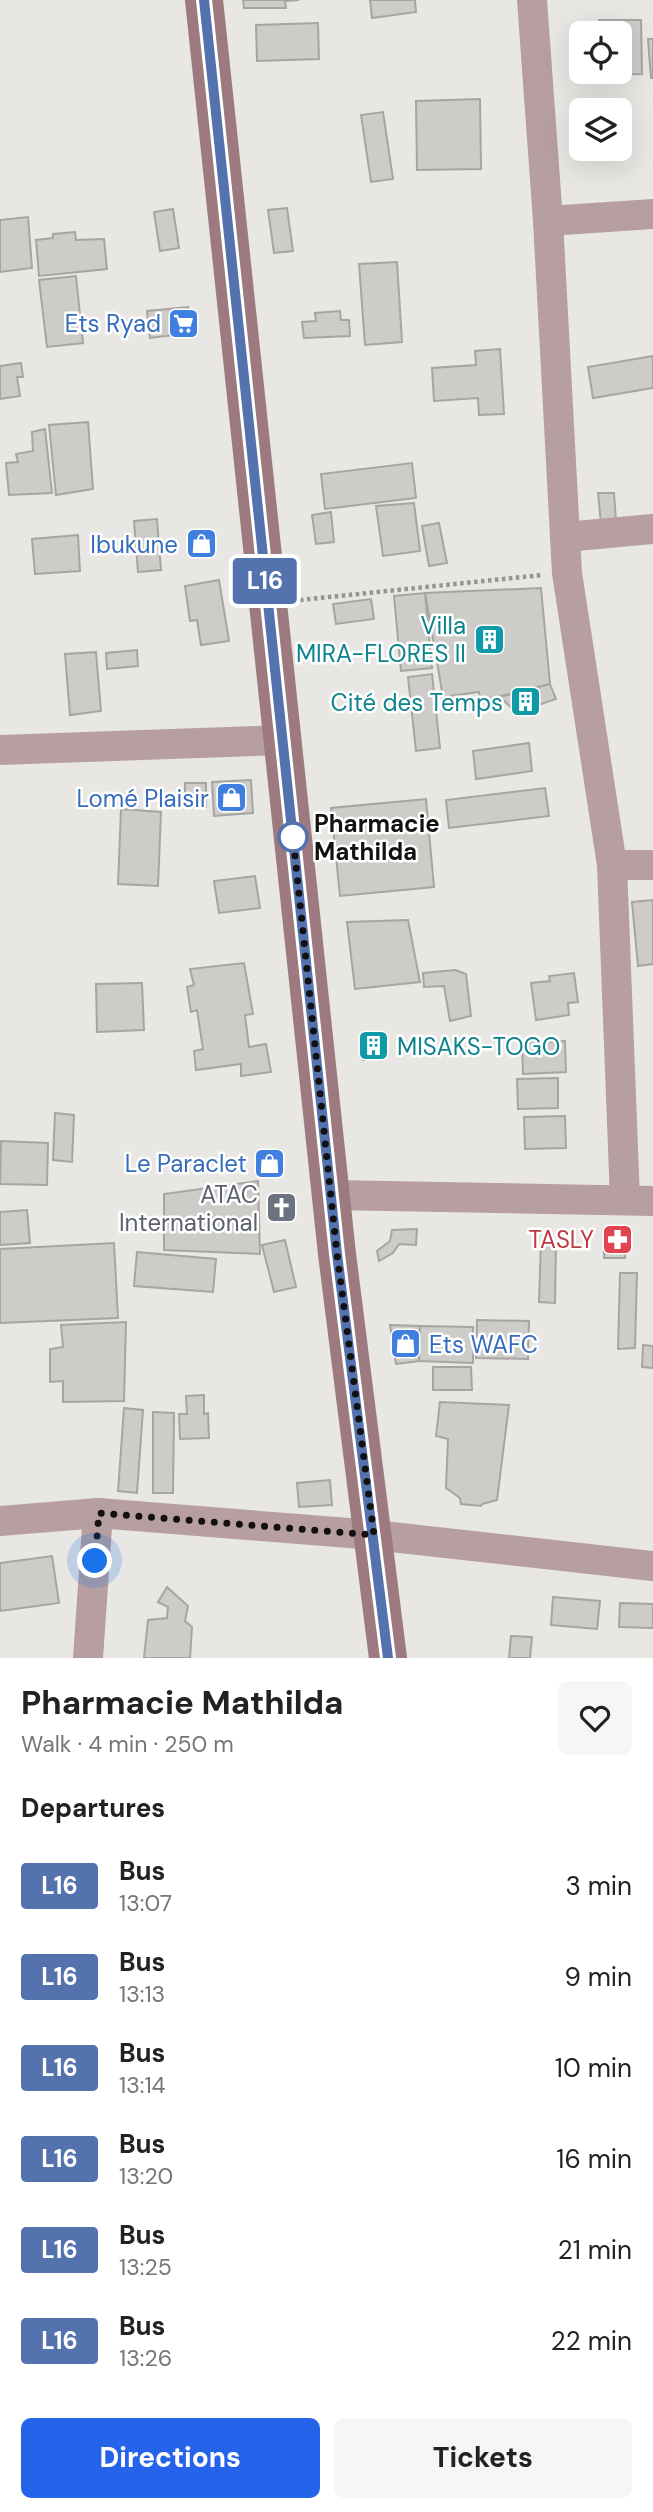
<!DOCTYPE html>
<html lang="en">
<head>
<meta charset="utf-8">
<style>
	body { margin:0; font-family:"DM Sans",sans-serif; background:#f6f6f6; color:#222; height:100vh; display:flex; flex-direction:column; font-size:26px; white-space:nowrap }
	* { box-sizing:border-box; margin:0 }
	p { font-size:23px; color:#767676 }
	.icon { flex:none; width:38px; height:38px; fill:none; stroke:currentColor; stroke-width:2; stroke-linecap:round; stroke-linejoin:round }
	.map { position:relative; height:1658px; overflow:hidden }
	.sheet { display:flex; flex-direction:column; background:#fff; flex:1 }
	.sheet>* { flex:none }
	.badge { padding:0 14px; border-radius:5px; font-size:24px; line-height:46px }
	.controls { position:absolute; left:569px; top:21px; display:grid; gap:14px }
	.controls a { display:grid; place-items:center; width:63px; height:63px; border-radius:10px; background:#fff; box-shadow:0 7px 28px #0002; font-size:35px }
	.you { position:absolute; width:35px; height:35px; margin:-18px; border:5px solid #fff; border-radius:50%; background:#1a73e8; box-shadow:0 0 0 10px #1a73e833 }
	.map>.badge { position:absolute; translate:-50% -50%; box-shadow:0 0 0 4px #fff }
	h2 { padding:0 21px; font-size:26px; line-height:63px }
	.round { display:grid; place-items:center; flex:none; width:74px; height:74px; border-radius:10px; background:#f6f6f6 }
	.head { display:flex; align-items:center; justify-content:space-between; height:119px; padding:0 21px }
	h1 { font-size:33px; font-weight:700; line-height:52px }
	.primary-button { display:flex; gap:14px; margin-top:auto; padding:14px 21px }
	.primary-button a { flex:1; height:80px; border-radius:10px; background:#2563eb; color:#fff; font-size:28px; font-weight:700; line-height:80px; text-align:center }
	.primary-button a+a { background:#f6f6f6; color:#222 }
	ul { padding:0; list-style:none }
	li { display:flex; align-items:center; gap:21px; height:91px; padding:0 21px }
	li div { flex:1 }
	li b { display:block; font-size:26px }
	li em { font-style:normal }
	li .badge { min-width:77px; font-weight:700; text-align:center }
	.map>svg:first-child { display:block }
</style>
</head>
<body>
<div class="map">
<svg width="653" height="1658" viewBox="0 0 653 1658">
	<rect width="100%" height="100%" fill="#e9e7e3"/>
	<!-- building -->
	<g fill="#ceccc9" stroke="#a7a5a2" stroke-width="2">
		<polygon points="243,0 299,0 285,1 286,8 244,8"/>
		<polygon points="370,0 415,0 416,12 372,18"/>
		<polygon points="599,20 641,20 642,74 606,75 606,72 620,72 620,33 599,33"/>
		<polygon points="318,23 319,59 257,61 256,25"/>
		<polygon points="648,39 653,39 653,78 651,78"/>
		<polygon points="480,99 481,169 417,170 416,101"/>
		<polygon points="383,112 393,179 371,182 361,115"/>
		<polygon points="287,208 293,251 274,253 268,210"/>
		<polygon points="173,209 179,248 160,251 154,212"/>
		<polygon points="28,217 32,268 0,272 0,220"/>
		<polygon points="75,232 76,240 104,239 107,269 39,276 36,240 53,238 53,234"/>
		<polygon points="397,262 402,342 365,345 359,264"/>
		<polygon points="76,276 83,343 47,347 39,280"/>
		<polygon points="188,307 192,333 150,338 147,311"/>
		<polygon points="340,311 341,320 349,320 350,336 304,338 302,322 316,321 315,313"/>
		<polygon points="500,349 504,414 479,415 478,398 434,401 432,368 476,365 475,351"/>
		<polygon points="653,356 653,388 593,398 588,367"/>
		<polygon points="21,363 23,377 17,377 20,396 0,399 0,366"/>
		<polygon points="88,422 93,489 56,495 49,425"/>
		<polygon points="45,429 52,493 9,495 6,463 18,462 16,454 33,451 32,432"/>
		<polygon points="412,463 416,498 325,509 321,474"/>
		<polygon points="598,493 614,493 616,521 601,523"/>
		<polygon points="414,503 420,551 383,556 376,506"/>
		<polygon points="331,512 334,542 316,544 312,515"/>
		<polygon points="157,519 161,570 138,572 134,521"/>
		<polygon points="439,523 447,563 429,566 422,526"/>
		<polygon points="78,535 80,571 35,574 32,539"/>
		<polygon points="219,580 229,641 201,645 197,620 190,621 185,586"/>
		<polygon points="541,588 550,684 480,701 479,692 443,697 425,593"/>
		<polygon points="425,593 432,668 401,671 394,596"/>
		<polygon points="371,599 374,619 336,624 333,604"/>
		<polygon points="137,650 138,666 107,669 106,653"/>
		<polygon points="96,652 101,711 70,715 65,654"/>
		<polygon points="432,674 440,748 416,751 408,677"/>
		<polygon points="550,684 556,699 535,706 533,712 519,715 500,697"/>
		<polygon points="529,743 532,771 476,779 473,751"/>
		<polygon points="251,780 253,813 214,816 212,782"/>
		<rect x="185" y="783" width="21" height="24"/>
		<polygon points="545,788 549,816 449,828 446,800"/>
		<polygon points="426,799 434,887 340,896 331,808"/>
		<polygon points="121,809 161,812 158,886 118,884"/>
		<polygon points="255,876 260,908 219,913 214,881"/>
		<polygon points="653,900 653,964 638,966 632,902"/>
		<polygon points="408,920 420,982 355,989 347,922"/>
		<polygon points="244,963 253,1014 245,1015 249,1047 266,1044 271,1072 241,1076 241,1064 196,1070 194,1051 203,1049 197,1010 191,1012 187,987 194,985 190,969"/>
		<polygon points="455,970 466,974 471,1016 450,1021 444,986 424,987 423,973"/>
		<polygon points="574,973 578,1002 568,1003 569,1015 536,1020 531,983 550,981 549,976"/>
		<polygon points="142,983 144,1030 97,1032 96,984"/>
		<polygon points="384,1035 387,1054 363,1060 361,1038"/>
		<polygon points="565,1041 566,1072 523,1074 522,1043"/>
		<polygon points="558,1078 558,1108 518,1109 517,1079"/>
		<polygon points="55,1113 74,1115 72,1162 53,1160"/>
		<polygon points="565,1116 566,1148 525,1149 524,1117"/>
		<polygon points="1,1141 48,1143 47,1185 0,1184"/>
		<polygon points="258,1181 260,1254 164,1250 164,1194"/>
		<polygon points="27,1210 30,1243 0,1245 0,1212"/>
		<polygon points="417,1229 416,1245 399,1244 393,1253 379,1261 377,1251 390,1241 392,1230"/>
		<polygon points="609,1232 626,1232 625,1258 604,1258 604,1246 609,1246"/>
		<polygon points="285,1240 296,1287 274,1292 262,1245"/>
		<polygon points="541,1242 556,1242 555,1303 539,1302"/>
		<polygon points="114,1243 118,1318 0,1323 0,1249"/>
		<polygon points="137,1252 216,1259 213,1292 134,1286"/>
		<polygon points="620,1273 637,1273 635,1348 618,1349"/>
		<polygon points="477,1320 529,1321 528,1359 476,1358"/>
		<polygon points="126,1322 124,1401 63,1402 63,1381 50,1382 50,1349 63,1347 61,1325"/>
		<polygon points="390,1325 420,1326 419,1361 396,1364"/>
		<polygon points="420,1326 473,1327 473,1363 419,1361"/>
		<polygon points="643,1345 653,1346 653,1368 642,1367"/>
		<polygon points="433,1367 471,1367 472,1390 433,1390"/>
		<polygon points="204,1395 204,1414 208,1413 209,1438 180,1439 179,1414 187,1414 186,1396"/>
		<polygon points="440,1402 509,1405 497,1500 482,1504 481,1506 461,1504 460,1498 446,1488 448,1439 436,1436"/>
		<polygon points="124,1408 143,1410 137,1493 118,1491"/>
		<polygon points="153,1412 174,1413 173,1493 153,1493"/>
		<polygon points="330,1480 332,1505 299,1507 297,1483"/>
		<polygon points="52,1556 59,1603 0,1611 0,1563"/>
		<polygon points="167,1587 188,1606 185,1621 192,1627 190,1658 144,1658 148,1620 167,1618 168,1607 158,1602"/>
		<polygon points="553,1597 600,1601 597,1629 551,1625"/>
		<polygon points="620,1603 653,1604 653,1628 619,1627"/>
		<polygon points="511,1636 532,1637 530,1658 509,1658"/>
	</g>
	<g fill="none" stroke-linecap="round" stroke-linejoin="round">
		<!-- path -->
		<polyline stroke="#959491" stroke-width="4.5" stroke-dasharray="3.5 3.5" stroke-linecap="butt" points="300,600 542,575"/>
		<!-- street -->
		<g stroke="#b69ea1" stroke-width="30">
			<polyline points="532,0 548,221 567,573 612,865 625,1199"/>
			<polyline points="548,221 653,214"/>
			<polyline points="565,537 653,529"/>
			<polyline points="0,750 283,740"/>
			<polyline points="612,865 653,865"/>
			<polyline points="332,1195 653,1201"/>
			<polyline points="0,1521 98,1513 374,1535 653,1566"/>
			<polyline points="88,1658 98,1513"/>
		</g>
		<!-- secondary -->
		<polyline stroke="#9d7a80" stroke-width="38" points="204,0 337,1254 388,1658"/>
	</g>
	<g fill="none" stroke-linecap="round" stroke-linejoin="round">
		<defs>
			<polyline id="line" points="204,0 337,1254 388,1658"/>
		</defs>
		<!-- line casing -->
		<use href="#line" stroke="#fff" stroke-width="16"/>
		<!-- line -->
		<use href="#line" stroke="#5472ae" stroke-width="10"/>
		<!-- walk -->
		<polyline stroke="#121110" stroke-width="7" stroke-dasharray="0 12.6" points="95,1561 99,1513 374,1535 337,1254 293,837"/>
	</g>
	<!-- icons -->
	<defs>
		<symbol id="supermarket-square" viewBox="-11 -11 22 22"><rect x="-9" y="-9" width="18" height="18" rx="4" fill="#3f7fe0" stroke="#fff"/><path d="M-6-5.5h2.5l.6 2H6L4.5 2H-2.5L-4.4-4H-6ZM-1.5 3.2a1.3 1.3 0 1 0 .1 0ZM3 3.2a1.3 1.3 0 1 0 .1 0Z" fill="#fff"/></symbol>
		<symbol id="shop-square" viewBox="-11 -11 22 22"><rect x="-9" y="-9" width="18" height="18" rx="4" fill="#3f7fe0" stroke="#fff"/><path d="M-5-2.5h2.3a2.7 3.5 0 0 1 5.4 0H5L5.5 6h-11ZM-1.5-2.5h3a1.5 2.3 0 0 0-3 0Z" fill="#fff"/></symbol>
		<symbol id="building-square" viewBox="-11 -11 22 22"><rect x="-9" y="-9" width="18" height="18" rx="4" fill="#0f9aa8" stroke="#fff"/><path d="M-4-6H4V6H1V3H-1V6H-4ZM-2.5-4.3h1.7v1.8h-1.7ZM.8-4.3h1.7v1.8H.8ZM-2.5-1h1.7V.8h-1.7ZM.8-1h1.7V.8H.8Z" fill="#fff"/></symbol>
		<symbol id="church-square" viewBox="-11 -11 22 22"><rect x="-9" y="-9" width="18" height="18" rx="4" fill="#6b7280" stroke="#fff"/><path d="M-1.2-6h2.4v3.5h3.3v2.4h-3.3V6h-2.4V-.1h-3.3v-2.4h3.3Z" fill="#fff"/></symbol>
		<symbol id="pharmacy-square" viewBox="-11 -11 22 22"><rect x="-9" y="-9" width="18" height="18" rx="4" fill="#e0444e" stroke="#fff"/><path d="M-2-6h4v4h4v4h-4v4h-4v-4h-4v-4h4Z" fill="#fff"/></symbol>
	</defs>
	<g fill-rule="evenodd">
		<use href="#supermarket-square" x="166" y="306" width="35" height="35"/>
		<use href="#shop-square" x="184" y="526" width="35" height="35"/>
		<use href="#building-square" x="472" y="622" width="35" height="35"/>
		<use href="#building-square" x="508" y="684" width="35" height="35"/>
		<use href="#shop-square" x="214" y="780" width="35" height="35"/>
		<use href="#building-square" x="356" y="1028" width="35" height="35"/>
		<use href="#shop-square" x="252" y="1146" width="35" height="35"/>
		<use href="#church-square" x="264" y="1190" width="35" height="35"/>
		<use href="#pharmacy-square" x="600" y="1222" width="35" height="35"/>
		<use href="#shop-square" x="388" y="1326" width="35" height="35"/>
	</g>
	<!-- markers -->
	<circle fill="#fff" stroke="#5472ae" stroke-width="3.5" cx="293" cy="837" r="14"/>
	<g text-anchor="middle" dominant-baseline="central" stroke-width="5" stroke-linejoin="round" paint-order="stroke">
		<!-- shop labels -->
		<g font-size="24" fill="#366cbe" stroke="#fff" text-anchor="end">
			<text x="161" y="323">Ets Ryad</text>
			<text x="178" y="544">Ibukune</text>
			<text x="209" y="798">Lomé Plaisir</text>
			<text x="247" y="1163">Le Paraclet</text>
			<text x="429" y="1344" text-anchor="start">Ets WAFC</text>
		</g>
		<!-- culture labels -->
		<g font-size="24" fill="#0d838f" stroke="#fff" text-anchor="end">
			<text x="466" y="625">Villa<tspan x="466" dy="28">MIRA-FLORES II</tspan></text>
			<text x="503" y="702">Cité des Temps</text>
			<text x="397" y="1046" text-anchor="start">MISAKS-TOGO</text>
		</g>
		<!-- stop labels -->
		<g font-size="24" font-weight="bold" fill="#121110" stroke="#fff" text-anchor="start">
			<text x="314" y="823">Pharmacie<tspan x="314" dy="28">Mathilda</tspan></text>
		</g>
		<!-- worship labels -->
		<g font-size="24" fill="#5b616d" stroke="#fff" text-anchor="end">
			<text x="258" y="1194">ATAC<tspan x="258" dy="28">International</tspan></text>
		</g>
		<!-- health labels -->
		<g font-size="24" fill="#be3a42" stroke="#fff" text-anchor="end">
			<text x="594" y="1239">TASLY</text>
		</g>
	</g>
</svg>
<div class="controls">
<a><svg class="icon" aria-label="locate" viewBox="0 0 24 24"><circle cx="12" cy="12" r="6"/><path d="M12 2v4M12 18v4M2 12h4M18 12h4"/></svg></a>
<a><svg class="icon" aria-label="layers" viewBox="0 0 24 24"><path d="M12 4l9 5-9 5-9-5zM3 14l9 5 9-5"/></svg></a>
</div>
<div class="you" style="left:95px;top:1561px"></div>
<b class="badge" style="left:265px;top:581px;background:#5472ae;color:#fff">L16</b>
</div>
<section class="sheet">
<div class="head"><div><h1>Pharmacie Mathilda</h1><p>Walk · 4 min · 250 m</p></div><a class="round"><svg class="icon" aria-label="heart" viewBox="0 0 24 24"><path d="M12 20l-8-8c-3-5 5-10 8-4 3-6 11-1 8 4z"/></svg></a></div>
<h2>Departures</h2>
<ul>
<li><span class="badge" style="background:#5472ae;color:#fff">L16</span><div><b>Bus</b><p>13:07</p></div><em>3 min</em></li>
<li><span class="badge" style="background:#5472ae;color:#fff">L16</span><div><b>Bus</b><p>13:13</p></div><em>9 min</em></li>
<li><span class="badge" style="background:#5472ae;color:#fff">L16</span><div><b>Bus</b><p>13:14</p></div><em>10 min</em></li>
<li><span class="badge" style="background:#5472ae;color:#fff">L16</span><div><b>Bus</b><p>13:20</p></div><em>16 min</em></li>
<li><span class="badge" style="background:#5472ae;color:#fff">L16</span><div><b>Bus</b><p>13:25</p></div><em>21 min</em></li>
<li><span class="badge" style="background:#5472ae;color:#fff">L16</span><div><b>Bus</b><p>13:26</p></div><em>22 min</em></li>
</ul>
<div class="primary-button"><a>Directions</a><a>Tickets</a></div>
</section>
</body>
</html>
